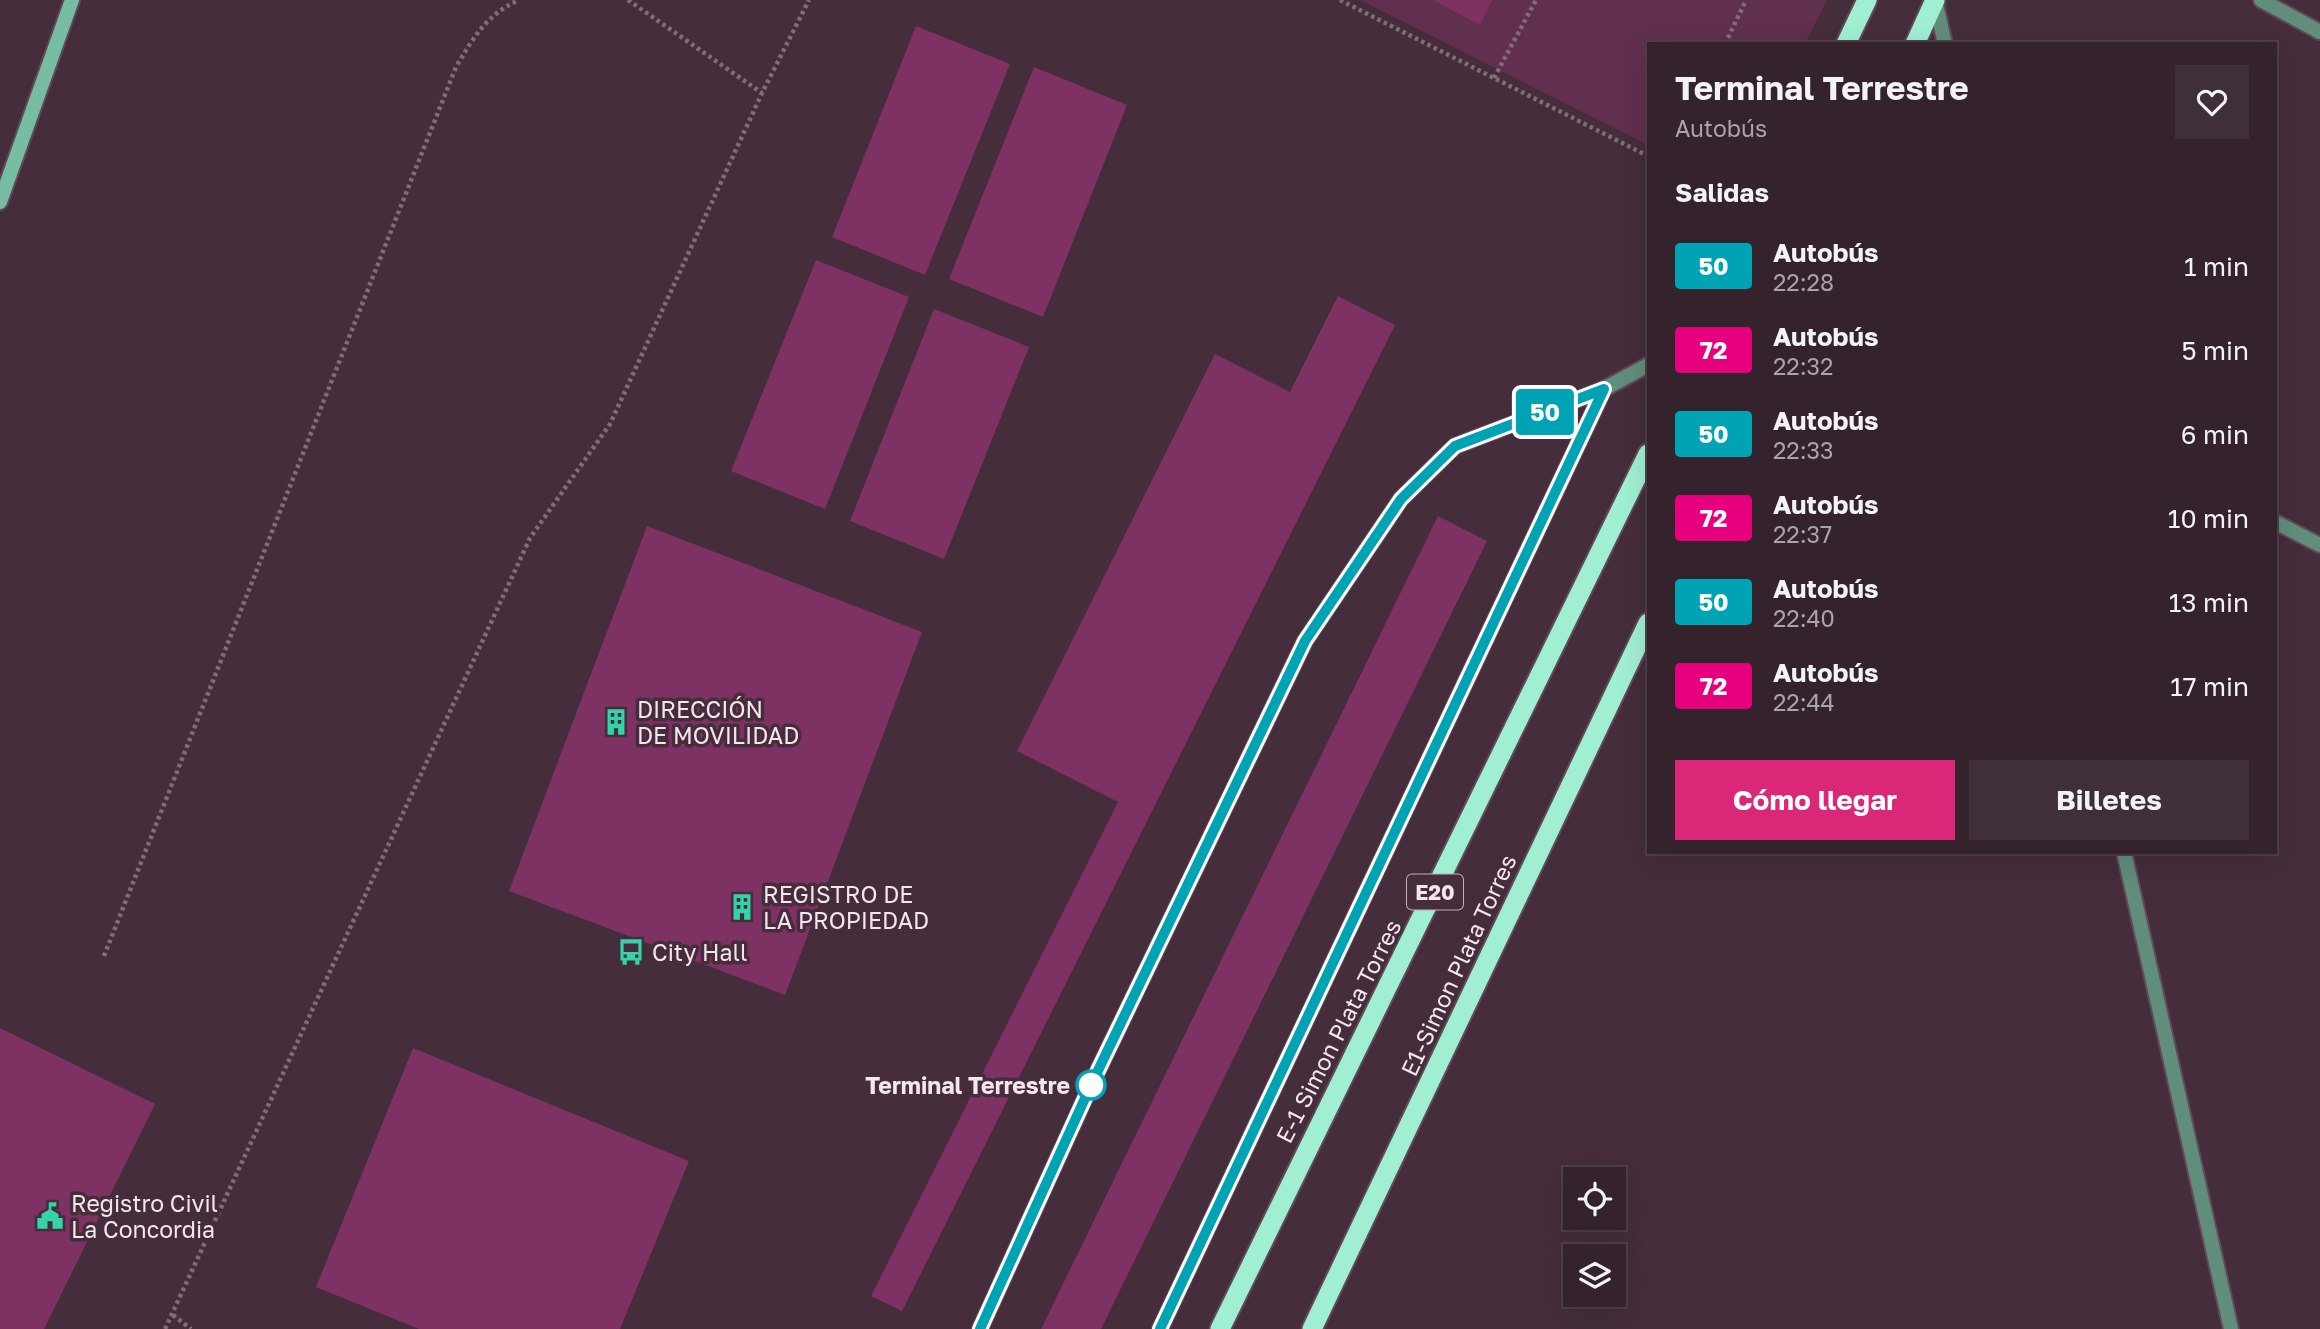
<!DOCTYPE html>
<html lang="es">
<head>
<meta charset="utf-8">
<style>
	body { margin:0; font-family:"Golos Text",sans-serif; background:#3f2f38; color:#f1f3f6; height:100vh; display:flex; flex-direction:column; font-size:26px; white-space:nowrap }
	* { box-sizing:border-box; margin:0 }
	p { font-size:23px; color:#a9a4a9 }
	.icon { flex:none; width:38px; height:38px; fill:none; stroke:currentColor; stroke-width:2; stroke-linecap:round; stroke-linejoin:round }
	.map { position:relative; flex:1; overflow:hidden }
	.details { position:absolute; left:1647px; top:42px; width:630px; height:812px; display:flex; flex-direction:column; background:#34222c; border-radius:0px; box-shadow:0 7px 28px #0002,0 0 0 2px #4e3f48 }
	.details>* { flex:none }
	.badge { padding:0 14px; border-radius:5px; font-size:24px; line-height:46px }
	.fabs { position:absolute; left:1563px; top:1167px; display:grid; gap:14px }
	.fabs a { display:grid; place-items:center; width:63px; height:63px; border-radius:0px; background:#34222c; box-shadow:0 7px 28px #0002,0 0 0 2px #4e3f48; font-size:35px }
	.map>.badge { position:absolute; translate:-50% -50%; box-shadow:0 0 0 4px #fff }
	h2 { padding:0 28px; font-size:26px; line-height:63px }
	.round { display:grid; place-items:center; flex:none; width:74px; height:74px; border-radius:0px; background:#3f2f38 }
	.head { display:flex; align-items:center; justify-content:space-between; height:119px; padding:0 28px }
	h1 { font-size:33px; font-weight:700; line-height:52px }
	.cta { display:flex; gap:14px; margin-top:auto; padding:14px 28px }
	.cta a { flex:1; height:80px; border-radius:0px; background:#db2777; color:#fff; font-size:28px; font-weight:700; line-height:80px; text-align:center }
	.cta a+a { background:#3f2f38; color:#f1f3f6 }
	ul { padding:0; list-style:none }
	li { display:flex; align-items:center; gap:21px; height:84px; padding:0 28px }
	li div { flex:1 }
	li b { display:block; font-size:26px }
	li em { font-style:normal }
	li .badge { min-width:77px; font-weight:700; text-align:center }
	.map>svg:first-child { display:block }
</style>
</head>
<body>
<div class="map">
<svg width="2320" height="1329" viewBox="0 0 2320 1329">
	<rect width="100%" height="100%" fill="#452d3b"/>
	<!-- green -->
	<polygon fill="#60304e" points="1360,0 1827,0 1805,44 1648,44 1648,145"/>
	<!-- building -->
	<g fill="#7d3263">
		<polygon points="1433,0 1492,0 1480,25"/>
		<polygon points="916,26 1010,64 925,275 832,237"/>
		<polygon points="1034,67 1127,105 1043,317 949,279"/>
		<polygon points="816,260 909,297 825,509 731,471"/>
		<polygon points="1338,296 1395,325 902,1311 871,1296 1118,802 1017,751 1215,354 1290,392"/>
		<polygon points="934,309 1029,347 944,559 850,521"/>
		<polygon points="1438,516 1487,541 1101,1329 1041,1329"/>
		<polygon points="647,526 922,632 785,995 509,891"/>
		<polygon points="0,1028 155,1104 44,1329 0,1329"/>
		<polygon points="413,1048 689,1161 620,1329 419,1329 316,1287"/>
	</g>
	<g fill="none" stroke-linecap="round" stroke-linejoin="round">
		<defs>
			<g id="service">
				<polyline points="980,1329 1091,1085 1305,641 1401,499 1455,446 1604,389 1648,365"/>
				<polyline points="1160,1329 1604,389"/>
			</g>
			<g id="minor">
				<polyline points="1935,0 1945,44"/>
				<polyline points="2261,0 2320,32"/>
				<polyline points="2275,522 2320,545"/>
				<polyline points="2124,852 2231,1329"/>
			</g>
			<polyline id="secondary" points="0,202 72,0"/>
			<g id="trunk">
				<polyline points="1846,44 1867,0"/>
				<polyline points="1915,44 1935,0"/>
				<polyline points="1220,1329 1648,454"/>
				<polyline points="1312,1329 1648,623"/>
			</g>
		</defs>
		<!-- service casing -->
		<use href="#service" stroke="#614a58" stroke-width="18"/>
		<!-- minor casing -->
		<use href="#minor" stroke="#614a58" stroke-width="18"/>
		<!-- secondary casing -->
		<use href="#secondary" stroke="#614a58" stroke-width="18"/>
		<!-- trunk casing -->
		<use href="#trunk" stroke="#614a58" stroke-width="23"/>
		<!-- path -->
		<g stroke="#826c79" stroke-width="4.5" stroke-dasharray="3.5 3.5" stroke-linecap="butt">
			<polyline points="628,0 762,93"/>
			<polyline points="1340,0 1648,156"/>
			<polyline points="1725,44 1746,0"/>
			<polyline points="1494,78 1536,0"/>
			<path d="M104,956L456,67C473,38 487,14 519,0"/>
			<polyline points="173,1315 191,1329"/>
			<polyline points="165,1329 530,538 610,424 762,93 809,0"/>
		</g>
		<!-- service -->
		<use href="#service" stroke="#618d7c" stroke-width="14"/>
		<!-- minor -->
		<use href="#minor" stroke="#618d7c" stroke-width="14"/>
		<!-- secondary -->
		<use href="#secondary" stroke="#76bda3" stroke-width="14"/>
		<!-- trunk -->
		<use href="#trunk" stroke="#a0efd2" stroke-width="19"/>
	</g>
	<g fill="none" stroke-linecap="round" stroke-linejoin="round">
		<defs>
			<polyline id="line" points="980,1329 1091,1085 1305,641 1401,499 1455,446 1604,389 1160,1329"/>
		</defs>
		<!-- line casing -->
		<use href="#line" stroke="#fff" stroke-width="16"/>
		<!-- line -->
		<use href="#line" stroke="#00a3b4" stroke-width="10"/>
	</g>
	<!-- icons -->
	<defs>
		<symbol id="building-bare" viewBox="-9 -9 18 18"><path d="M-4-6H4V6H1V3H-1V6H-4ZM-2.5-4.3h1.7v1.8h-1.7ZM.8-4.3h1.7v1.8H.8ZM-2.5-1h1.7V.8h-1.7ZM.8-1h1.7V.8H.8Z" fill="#34d4a8" stroke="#452d3b" stroke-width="2.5" paint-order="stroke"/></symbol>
		<symbol id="bus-bare" viewBox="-9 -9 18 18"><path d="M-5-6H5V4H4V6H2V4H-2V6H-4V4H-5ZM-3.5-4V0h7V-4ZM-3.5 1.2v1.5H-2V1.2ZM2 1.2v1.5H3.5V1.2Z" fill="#34d4a8" stroke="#452d3b" stroke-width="2.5" paint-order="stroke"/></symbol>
		<symbol id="civic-bare" viewBox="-9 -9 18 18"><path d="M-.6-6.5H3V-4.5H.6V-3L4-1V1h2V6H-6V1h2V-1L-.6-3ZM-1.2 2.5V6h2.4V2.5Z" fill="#34d4a8" stroke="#452d3b" stroke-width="2.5" paint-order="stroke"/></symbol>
	</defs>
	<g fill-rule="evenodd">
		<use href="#building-bare" x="597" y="703" width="38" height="38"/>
		<use href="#building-bare" x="723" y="888" width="38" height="38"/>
		<use href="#bus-bare" x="612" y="933" width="38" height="38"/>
		<use href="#civic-bare" x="31" y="1197" width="38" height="38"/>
	</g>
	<!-- markers -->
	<circle fill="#fff" stroke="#00a3b4" stroke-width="3.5" cx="1091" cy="1085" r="14"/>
	<g text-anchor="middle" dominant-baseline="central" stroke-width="7" stroke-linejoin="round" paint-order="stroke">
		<!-- shield labels -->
		<rect fill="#452d3b" stroke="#c0aeb8" stroke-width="2" x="1407" y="874.5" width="56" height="35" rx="5"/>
		<g font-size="21" font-weight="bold" fill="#f5e5ee">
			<text x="1435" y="892">E20</text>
		</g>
		<!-- poi labels -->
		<g font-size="23" fill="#f5e5ee" stroke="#452d3b" text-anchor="start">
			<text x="637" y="709">DIRECCIÓN<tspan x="637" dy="26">DE MOVILIDAD</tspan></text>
			<text x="763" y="894">REGISTRO DE<tspan x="763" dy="26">LA PROPIEDAD</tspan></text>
			<text x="652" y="952">City Hall</text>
			<text x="71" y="1203">Registro Civil<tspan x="71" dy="26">La Concordia</tspan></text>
		</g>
		<!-- street labels -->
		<g font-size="23" fill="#f5e5ee" stroke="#452d3b">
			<text transform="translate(1458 965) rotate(-65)">E1-Simon Plata Torres</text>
			<text transform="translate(1338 1031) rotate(-63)">E-1 Simon Plata Torres</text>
		</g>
		<!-- stop labels -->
		<g font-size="23" font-weight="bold" fill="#f5e5ee" stroke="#452d3b" text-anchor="end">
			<text x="1070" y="1085">Terminal Terrestre</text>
		</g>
	</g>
</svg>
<div class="fabs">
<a><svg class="icon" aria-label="locate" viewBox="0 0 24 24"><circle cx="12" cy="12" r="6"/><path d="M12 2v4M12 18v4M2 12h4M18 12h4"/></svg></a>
<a><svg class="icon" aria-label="layers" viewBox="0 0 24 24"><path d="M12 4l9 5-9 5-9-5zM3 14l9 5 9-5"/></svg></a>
</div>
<b class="badge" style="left:1545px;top:412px;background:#00a3b4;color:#fff">50</b>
<section class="details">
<div class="head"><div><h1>Terminal Terrestre</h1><p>Autobús</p></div><a class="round"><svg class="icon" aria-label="heart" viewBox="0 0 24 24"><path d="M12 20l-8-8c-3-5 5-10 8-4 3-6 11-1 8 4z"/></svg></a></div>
<h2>Salidas</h2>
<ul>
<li><span class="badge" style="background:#00a3b4;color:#fff">50</span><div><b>Autobús</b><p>22:28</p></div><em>1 min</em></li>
<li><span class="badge" style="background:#e6007e;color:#fff">72</span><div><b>Autobús</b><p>22:32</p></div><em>5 min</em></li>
<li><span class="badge" style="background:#00a3b4;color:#fff">50</span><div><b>Autobús</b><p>22:33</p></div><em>6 min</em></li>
<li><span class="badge" style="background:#e6007e;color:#fff">72</span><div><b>Autobús</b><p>22:37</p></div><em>10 min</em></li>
<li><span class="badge" style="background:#00a3b4;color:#fff">50</span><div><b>Autobús</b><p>22:40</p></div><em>13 min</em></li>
<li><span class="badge" style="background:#e6007e;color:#fff">72</span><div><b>Autobús</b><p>22:44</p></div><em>17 min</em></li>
</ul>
<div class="cta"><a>Cómo llegar</a><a>Billetes</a></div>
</section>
</div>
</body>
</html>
